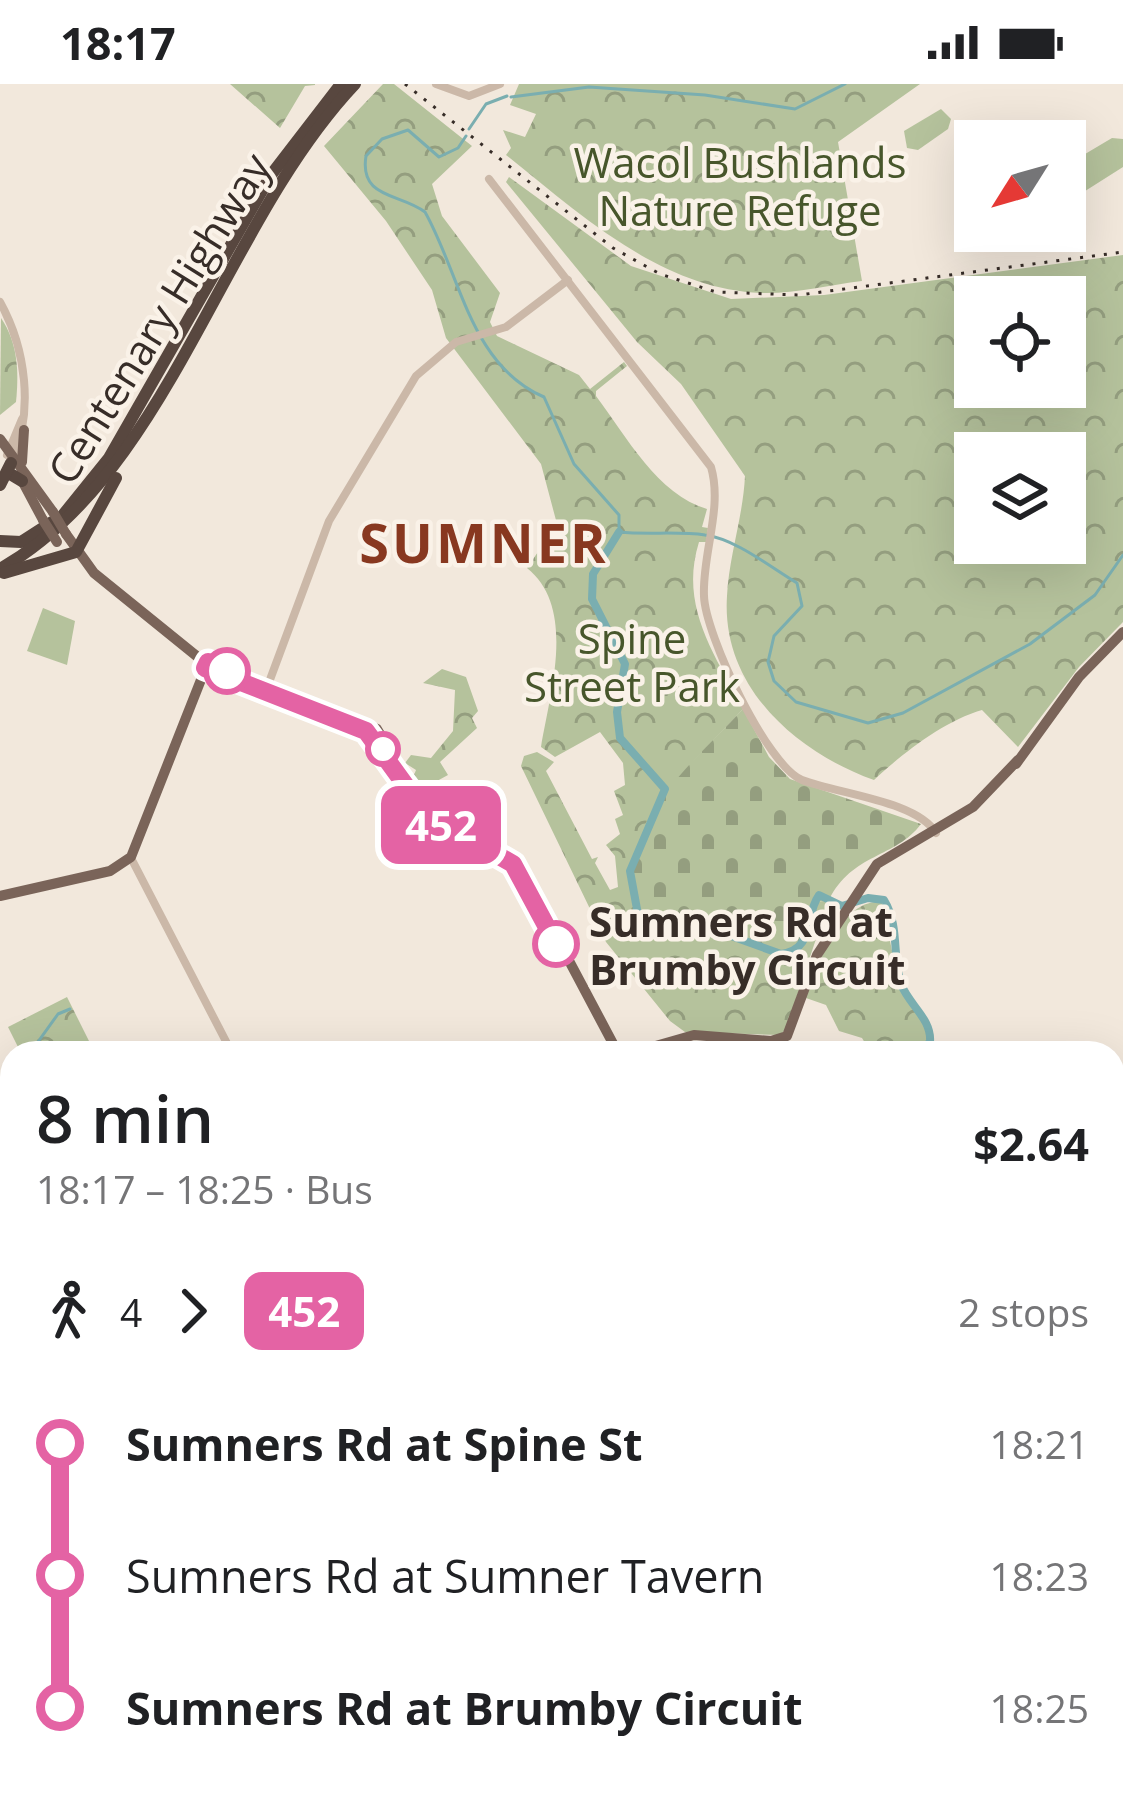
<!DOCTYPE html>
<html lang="en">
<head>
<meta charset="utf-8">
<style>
	body { margin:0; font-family:"Open Sans",sans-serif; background:#f6f6f6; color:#202124; height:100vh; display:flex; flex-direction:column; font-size:45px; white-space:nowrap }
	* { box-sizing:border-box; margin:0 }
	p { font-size:39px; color:#757577 }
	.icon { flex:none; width:66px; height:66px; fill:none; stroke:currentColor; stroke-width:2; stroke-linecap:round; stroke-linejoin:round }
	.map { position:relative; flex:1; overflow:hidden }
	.sheet { position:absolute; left:0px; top:957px; width:1125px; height:759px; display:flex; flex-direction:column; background:#fff; border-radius:36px 36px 0 0; box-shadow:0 12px 48px #0002 }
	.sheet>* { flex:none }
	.badge { padding:0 24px; border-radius:18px; font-size:42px; line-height:78px }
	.needle { width:78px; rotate:233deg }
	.tools { position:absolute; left:954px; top:36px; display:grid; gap:24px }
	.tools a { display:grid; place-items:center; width:132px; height:132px; border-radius:0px; background:#fff; box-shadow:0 12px 48px #0002; font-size:60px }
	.map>.badge { position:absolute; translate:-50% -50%; box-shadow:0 0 0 6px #fff }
	.legs { display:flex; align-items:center; gap:18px; height:132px; padding:0 36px; font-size:39px }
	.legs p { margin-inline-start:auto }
	.head { display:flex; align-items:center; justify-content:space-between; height:204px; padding:0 36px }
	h1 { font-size:66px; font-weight:600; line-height:90px }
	ul { padding:0 36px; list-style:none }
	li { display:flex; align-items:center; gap:42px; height:132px; font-size:45px }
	li i { display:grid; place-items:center; width:18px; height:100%; margin:0 15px; background:currentColor }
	li i::after { content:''; width:30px; height:30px; margin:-15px; border:9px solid; border-radius:50%; background:#fff }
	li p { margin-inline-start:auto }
	li:first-child i { background:linear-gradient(#0000 50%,currentColor 0) }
	li:last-child i { background:linear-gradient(currentColor 50%,#0000 0) }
	.status { display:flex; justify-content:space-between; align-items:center; height:84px; padding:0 60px; background:#fff; direction:ltr }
	.status svg { height:33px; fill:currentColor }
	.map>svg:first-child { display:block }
</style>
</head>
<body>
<div class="status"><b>18:17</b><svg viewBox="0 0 49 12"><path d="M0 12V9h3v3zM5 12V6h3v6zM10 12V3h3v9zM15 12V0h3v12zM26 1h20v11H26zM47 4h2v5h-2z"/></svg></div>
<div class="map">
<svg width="1123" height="1714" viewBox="0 0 1123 1714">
	<defs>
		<pattern id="forest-crowns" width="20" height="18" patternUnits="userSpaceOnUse" patternTransform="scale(3)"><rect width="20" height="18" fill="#b5c29c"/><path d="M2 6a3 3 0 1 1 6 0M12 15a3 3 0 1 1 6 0" fill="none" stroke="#949e7f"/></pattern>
		<pattern id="cemetery-stones" width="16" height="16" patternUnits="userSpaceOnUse" patternTransform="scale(3)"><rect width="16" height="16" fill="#b5c29c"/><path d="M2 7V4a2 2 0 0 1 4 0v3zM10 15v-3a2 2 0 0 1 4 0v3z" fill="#949e7f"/></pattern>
	</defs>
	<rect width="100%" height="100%" fill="#f2e8dc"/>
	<!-- grass -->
	<g fill="#b5c29c">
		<polygon points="941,25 951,35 948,45 918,66 907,64 904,47"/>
		<polygon points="1112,54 1123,55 1123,83 1082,109 1074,95 1079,92 1075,76"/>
		<polygon points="43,524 75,537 67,581 27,567"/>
		<polygon points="1123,983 1123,1112 1113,1100 1113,990"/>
		<polygon points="5,1009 12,1022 12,1477 0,1472 0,1011"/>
	</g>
	<!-- forest -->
	<g fill="url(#forest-crowns)" fill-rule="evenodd">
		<polygon points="230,0 315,0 315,1 305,2 280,44"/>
		<path d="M383,0H394L472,62L432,100L442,132L500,209L490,238L497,252L579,291L590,305L624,278L627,282L596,307V312C626,352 658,411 707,425L702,443L708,444L706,458H699C679,522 714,569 743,625C690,683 606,751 636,839L644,844L716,845L786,870L793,869L817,818L829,816L786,945L780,951L685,948L670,937L606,858L521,682L524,672L537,668L554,678L546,687L592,775L598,773L595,779L610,806L618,803L615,772L606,761L620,750L615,735L623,731L614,707L625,701L623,679L600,648L555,673L541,663C550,608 577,524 527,484L557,440L541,380L446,254L432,206L386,137L324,62Z"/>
		<path d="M519,0H920L838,58L862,197C829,201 794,210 761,209C660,205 580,130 506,71L511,64L503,46L525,53L536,30L510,21Z"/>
		<path d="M509,93L631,182L731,215L824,211L1123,171V538L1079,583L1018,663L982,626C944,637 903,669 874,696C795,668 721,602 727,512C729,472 743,433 745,392L681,300L637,258L506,98ZM975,213H1065V303H975ZM975,369H1065V459H975Z"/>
		<path d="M1,234C18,259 19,288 16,318L0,331Z"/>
		<polygon points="442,585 466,593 478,627 472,634 477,644 440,678 448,691 426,703 445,724 437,727 412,696 416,686 405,679 411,671 431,674 453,647 455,606 423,599"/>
		<path d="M882,818L898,896L929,947L928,958L914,969H871L862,954L839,947L826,921L806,914C817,882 841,814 882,818Z"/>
		<polygon points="67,913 95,969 21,969 8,943"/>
		<path d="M1113,1289C1123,1317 1123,1413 1123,1451L1113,1439Z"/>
		<polygon points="718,1704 948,1704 941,1714 710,1714"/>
	</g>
	<!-- cemetery -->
	<path fill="url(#cemetery-stones)" d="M743,625L769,673L790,695L921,740C896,774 852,769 829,816L817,818L806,859L793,869L764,866L716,845L644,844C633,837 631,826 629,812C622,735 695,677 743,625Z"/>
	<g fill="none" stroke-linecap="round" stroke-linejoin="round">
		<!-- stream -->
		<g stroke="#7aaeb0" stroke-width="3">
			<polyline points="511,13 589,3 705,11 795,25 845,0"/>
			<polyline points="469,45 486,20 507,12"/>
			<path d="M466,52L458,64L439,73L408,46L382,55L366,72C359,115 400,109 425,128C461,192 470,281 544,313L574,380L619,431V448C647,451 679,447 705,451C736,455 770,483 797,499L802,522L774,552L768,578L774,597L796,618L868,639L903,629L1030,560L1095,511L1123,471"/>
			<polyline points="30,969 58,930 70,925"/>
			<polyline points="0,1027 12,1001"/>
			<polyline points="0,1134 12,1149"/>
			<polyline points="0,1228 12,1221"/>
			<polyline points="922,1714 931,1704"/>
		</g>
		<!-- river -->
		<g stroke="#7aaeb0" stroke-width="8">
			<path d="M619,448L593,490L592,515L625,580L617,628L620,654L665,705L630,787L639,836L670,846L709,844L781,870C815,866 804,832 819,811L842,822L868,814L884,816C900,842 892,873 901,900C909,921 932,935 930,958L917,969"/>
			<polyline points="1113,1283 1123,1295"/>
		</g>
		<!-- minor -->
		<g stroke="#cbb8a8" stroke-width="8">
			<polyline points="436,0 469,12 500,0"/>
			<path d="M489,95L711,383C723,424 702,470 704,512C705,550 767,682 802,696C839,710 917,717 936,749"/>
			<path d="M0,218C26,265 34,327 12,377"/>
			<polyline points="7,371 22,335"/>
			<polyline points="268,601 329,437 416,292 456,258 506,243 568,196"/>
			<polyline points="131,774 232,969"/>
			<polyline points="0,1527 12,1534"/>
			<polyline points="350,1704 364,1714"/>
			<polyline points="582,1714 587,1704"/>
		</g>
		<!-- major -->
		<g stroke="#7a6459" stroke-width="10">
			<polyline points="0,355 53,428"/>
			<polyline points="22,378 24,346"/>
			<polyline points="19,391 43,436"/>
			<polyline points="66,450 94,489 199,574 377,645 423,721 514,773 618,969"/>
			<polyline points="357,641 376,656 394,686"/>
			<polyline points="1016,680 1079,593 1123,548"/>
			<polyline points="0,812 110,787 131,773 208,578"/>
			<polyline points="631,969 694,951 771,957 787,952 817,871 877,780 973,723 1018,676"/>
		</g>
		<!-- highway -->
		<g stroke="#58473f" stroke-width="12">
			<polyline points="7,388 22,397"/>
			<polyline points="0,401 11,379"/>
			<polyline points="59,436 109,374 271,91 341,0"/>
			<polyline points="0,457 21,458 52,438"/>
			<path d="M0,485C169,389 221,142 355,0"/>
			<polyline points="4,489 76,468 116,394"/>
		</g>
		<!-- rail -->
		<polyline stroke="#372d28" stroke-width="3" stroke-dasharray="3 9" stroke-linecap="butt" points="405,0 613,164 660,190 716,208 799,211 1123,168"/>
		<!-- major-bridge -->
		<g stroke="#7a6459" stroke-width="10">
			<polyline points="53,428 66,450"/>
			<polyline points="43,436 57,458"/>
		</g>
	</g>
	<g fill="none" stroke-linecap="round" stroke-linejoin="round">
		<defs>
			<polyline id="line-1" points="227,587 208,578 205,584 366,647 427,731 513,780 556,860"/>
		</defs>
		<!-- line-1 casing -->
		<use href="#line-1" stroke="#fff" stroke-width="27"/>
		<!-- line-1 -->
		<use href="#line-1" stroke="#e463a4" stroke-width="18"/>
	</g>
	<!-- markers -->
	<g fill="#fff" stroke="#e463a4" stroke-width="6">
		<circle cx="227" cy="587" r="21"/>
		<circle cx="383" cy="665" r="15"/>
		<circle cx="556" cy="860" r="21"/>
	</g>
	<g text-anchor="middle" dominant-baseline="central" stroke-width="9" stroke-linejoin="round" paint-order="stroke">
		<!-- park labels -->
		<g font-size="42" fill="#47562b" stroke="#faf2e8">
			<text x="740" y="77">Wacol Bushlands<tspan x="740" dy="48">Nature Refuge</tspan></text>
			<text x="632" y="553">Spine<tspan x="632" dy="48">Street Park</tspan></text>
		</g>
		<!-- street labels -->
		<g font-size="42" fill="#372d28" stroke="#faf2e8">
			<text transform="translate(158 234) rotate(-58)">Centenary Highway</text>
		</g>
		<!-- stop labels -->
		<g font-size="42" font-weight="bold" fill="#372d28" stroke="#faf2e8" text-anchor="start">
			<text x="589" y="836">Sumners Rd at<tspan x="589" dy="48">Brumby Circuit</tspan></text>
		</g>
		<!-- district labels -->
		<g font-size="54" font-weight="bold" letter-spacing="3" fill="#883820" stroke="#faf2e8">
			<text x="484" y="458">SUMNER</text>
		</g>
	</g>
</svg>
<div class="tools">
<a><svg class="needle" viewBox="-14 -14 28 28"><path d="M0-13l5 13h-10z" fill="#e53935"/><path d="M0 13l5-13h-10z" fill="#757577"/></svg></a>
<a><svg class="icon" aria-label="locate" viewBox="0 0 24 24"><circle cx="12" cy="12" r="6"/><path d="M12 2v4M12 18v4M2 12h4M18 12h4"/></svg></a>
<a><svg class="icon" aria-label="layers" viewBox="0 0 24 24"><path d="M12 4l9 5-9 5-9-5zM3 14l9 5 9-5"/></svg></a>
</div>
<b class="badge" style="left:441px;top:741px;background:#e463a4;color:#fff">452</b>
<section class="sheet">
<div class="head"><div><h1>8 min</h1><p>18:17 – 18:25 · Bus</p></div><b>$2.64</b></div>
<div class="legs"><svg class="icon" aria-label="walk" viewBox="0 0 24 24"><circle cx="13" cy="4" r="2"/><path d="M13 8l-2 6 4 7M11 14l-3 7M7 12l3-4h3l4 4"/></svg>4<svg class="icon" aria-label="forward" viewBox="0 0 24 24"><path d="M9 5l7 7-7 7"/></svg><b class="badge" style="background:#e463a4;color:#fff">452</b><p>2 stops</p></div>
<ul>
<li><i style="color:#e463a4"></i><b>Sumners Rd at Spine St</b><p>18:21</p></li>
<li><i style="color:#e463a4"></i><span>Sumners Rd at Sumner Tavern</span><p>18:23</p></li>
<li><i style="color:#e463a4"></i><b>Sumners Rd at Brumby Circuit</b><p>18:25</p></li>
</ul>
</section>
</div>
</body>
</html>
